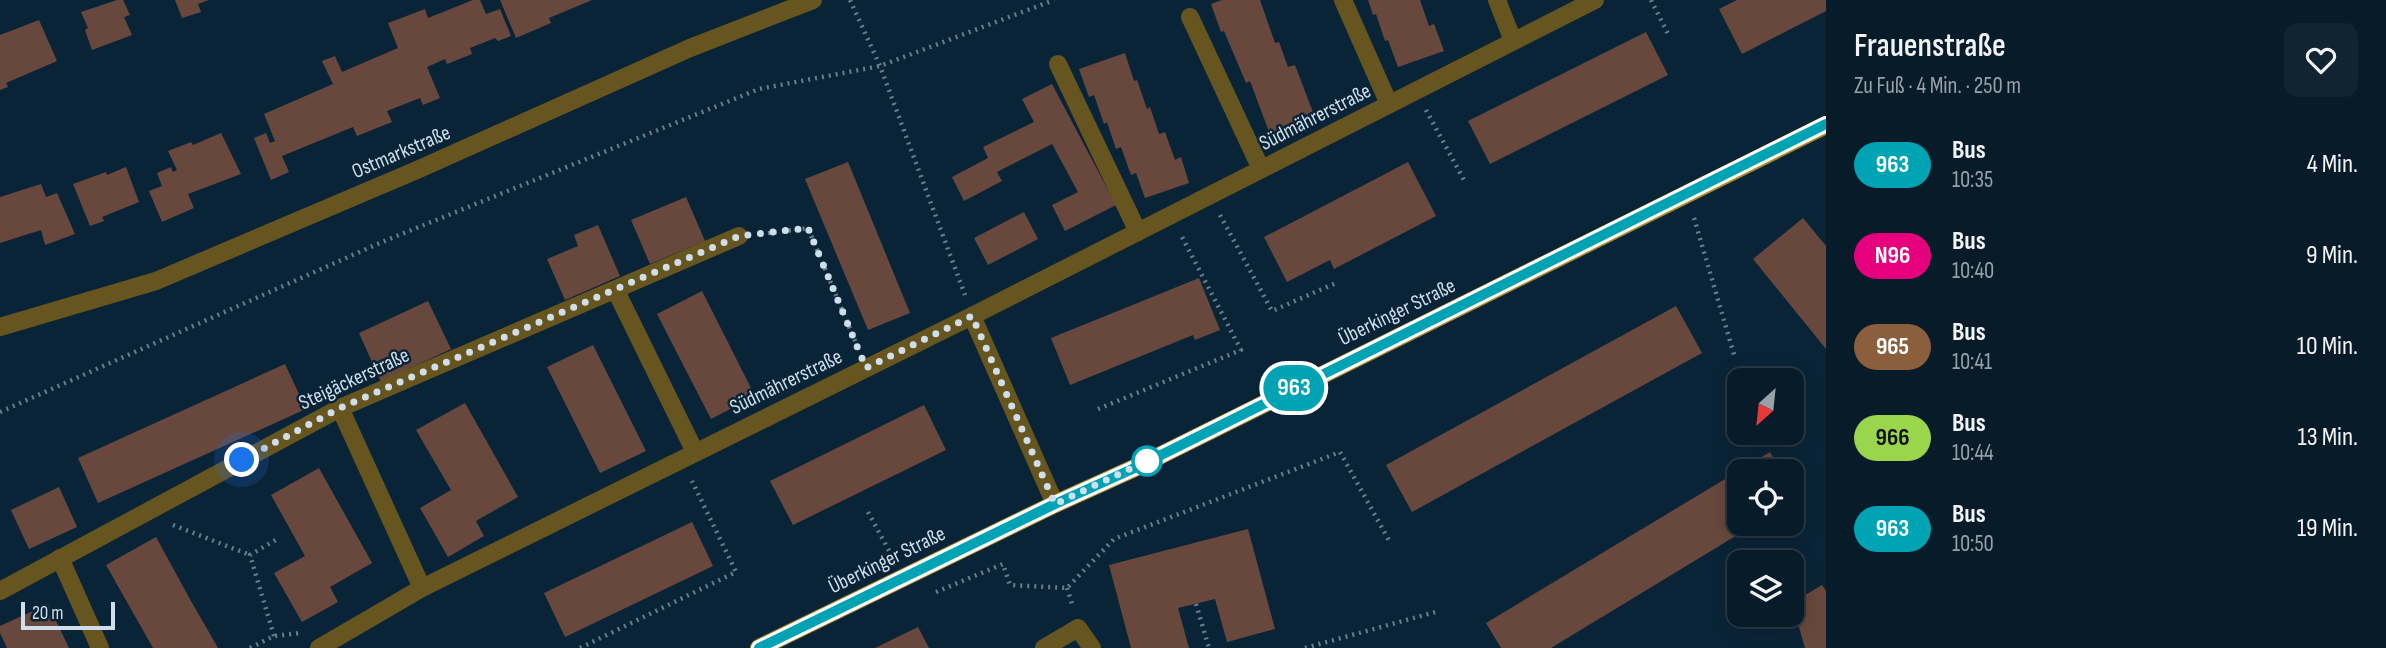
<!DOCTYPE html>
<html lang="de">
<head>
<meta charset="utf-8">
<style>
	body { margin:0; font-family:"Sofia Sans Condensed",sans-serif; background:#112431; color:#f1f3f6; height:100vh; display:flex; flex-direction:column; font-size:26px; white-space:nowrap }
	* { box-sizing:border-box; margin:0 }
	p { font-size:23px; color:#98a1a8 }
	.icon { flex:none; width:38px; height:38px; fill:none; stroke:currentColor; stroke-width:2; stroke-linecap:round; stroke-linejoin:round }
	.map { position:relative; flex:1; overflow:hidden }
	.panel { display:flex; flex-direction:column; background:#081b29; width:560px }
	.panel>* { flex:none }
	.badge { padding:0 14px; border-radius:23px; font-size:24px; line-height:46px }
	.needle { width:46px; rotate:207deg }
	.buttons { position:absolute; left:1727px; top:368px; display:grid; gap:14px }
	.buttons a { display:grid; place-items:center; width:77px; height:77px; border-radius:14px; background:#081b29; box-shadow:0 4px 18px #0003,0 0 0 2px #293946; font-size:35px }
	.scale { position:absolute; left:21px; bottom:18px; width:94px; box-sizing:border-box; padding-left:7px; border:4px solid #cfdeeb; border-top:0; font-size:19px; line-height:24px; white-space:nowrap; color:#cfdeeb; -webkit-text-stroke:5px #0a2437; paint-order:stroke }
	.you { position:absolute; width:35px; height:35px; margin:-18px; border:5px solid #fff; border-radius:50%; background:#1a73e8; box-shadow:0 0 0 10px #1a73e833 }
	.map>.badge { position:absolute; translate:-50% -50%; box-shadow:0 0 0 4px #fff }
	.round { display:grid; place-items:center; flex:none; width:74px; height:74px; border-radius:14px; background:#112431 }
	.overview { display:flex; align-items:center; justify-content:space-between; height:119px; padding:0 28px }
	h1 { font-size:33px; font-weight:600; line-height:52px }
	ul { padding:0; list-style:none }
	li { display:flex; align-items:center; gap:21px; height:91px; padding:0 28px }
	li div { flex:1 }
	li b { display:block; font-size:26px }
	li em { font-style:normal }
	li .badge { min-width:77px; font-weight:700; text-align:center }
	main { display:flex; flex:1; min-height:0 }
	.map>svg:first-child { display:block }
</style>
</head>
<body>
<main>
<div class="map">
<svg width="1826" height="648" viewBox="0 0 1826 648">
	<rect width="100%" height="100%" fill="#0a2437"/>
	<!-- building -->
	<g fill="#68483c">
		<polygon points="117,0 123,0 130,15 124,17 132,35 92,50 85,30 88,28 81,12"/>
		<polygon points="175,0 209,0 198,4 201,12 182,18"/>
		<polygon points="473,0 480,0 486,14 500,9 511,36 498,41 495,38 470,48 472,54 447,64 445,59 427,67 440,98 423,105 420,98 387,111 392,122 357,136 353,127 282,156 289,172 271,180 254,138 266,133 270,143 275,141 264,114 333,84 322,61 335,56 342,72 398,48 388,23 425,9 428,18"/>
		<polygon points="500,0 592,0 549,18 551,23 516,38"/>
		<polygon points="1222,0 1260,0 1275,43 1279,42 1288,67 1295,65 1316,120 1271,137 1250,81 1246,83 1224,31 1221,32 1211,4"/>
		<polygon points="1368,0 1420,0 1429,26 1434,24 1444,51 1398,67 1388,40 1385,41 1376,14 1373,15"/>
		<polygon points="1737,0 1826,0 1826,11 1742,54 1719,9"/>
		<polygon points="39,20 57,61 6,83 8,87 0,90 0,35"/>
		<polygon points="1646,32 1668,75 1490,164 1468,121"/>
		<polygon points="1125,53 1134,81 1137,80 1147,109 1150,107 1159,134 1165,132 1175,160 1181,157 1189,183 1145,198 1136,173 1131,175 1121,147 1116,149 1107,122 1104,124 1094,95 1089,97 1079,69"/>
		<polygon points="1052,84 1116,205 1065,231 1052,205 1078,192 1052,144 997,172 1002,181 964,201 952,177 988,158 983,147 1034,122 1022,99"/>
		<polygon points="221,133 241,174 188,194 194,208 162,222 149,191 162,186 157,173 171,167 173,172 177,170 168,151 191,142 193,145"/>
		<polygon points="848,162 910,313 868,330 805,179"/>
		<polygon points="1408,162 1436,216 1334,269 1330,260 1287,282 1264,237"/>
		<polygon points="126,167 139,202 102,217 104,221 90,226 73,184 106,172 107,175"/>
		<polygon points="41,184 46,197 57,193 75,234 45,245 41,230 0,243 0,197"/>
		<polygon points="686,197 705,241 650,264 631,220"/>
		<polygon points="1024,212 1038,239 988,265 974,238"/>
		<polygon points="1803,218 1826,246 1826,349 1753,259"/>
		<polygon points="598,225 620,276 565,300 547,259 578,246 574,235"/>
		<polygon points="1199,278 1220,330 1195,340 1193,335 1070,385 1051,338"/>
		<polygon points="702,291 755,396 711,419 657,314"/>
		<polygon points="428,301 451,349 381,382 359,333"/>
		<polygon points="1676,306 1702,353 1412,512 1386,465"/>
		<polygon points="593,345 646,451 600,473 547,367"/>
		<polygon points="285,364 306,409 98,503 78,458"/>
		<polygon points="465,403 518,497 476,521 484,536 448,557 420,508 451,490 416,430"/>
		<polygon points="924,405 946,450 793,525 770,481"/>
		<polygon points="1770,452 1781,471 1740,471 1740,523 1757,523 1551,648 1501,648 1486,623"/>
		<polygon points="319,468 372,563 330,587 338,602 302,622 274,573 305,556 271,495"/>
		<polygon points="59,487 77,527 29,549 11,510"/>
		<polygon points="692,522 713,566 565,637 544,593"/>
		<polygon points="1248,529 1275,629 1227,642 1215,599 1178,608 1189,648 1131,648 1109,565"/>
		<polygon points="156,537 191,601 218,648 153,648 106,565"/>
		<polygon points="1822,585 1826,591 1826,648 1805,648 1792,603"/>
		<polygon points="48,604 69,648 7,648 0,633 0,626"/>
		<polygon points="918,627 929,648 875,648"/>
	</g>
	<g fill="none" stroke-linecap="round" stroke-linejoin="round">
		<!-- path -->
		<g stroke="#687d8d" stroke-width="4.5" stroke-dasharray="2 5" stroke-linecap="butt">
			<polyline points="850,0 880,66 965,295"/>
			<polyline points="1651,0 1668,34"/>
			<polyline points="1426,110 1465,182"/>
			<polyline points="1220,215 1272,311 1336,283"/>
			<polyline points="1694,218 1735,358"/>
			<polyline points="761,234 808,228 858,348"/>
			<polyline points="1098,409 1241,350 1181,235"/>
			<polyline points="0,412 382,242 759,89 880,66 1054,0"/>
			<polyline points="868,512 893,558"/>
			<polyline points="173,525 250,555"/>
			<polyline points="1067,588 1072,604"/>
			<polyline points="936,592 1003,564 1010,585 1067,588 1114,539 1340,452 1391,544"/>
			<polyline points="1196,604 1209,648"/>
			<polyline points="274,636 250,555 279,538"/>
			<polyline points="250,648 274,636 301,633"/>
			<polyline points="580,648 736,572 692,481"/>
			<polyline points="1305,648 1439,611"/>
		</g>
		<!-- service -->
		<polyline stroke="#675520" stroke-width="18" points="1044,648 1078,628 1092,648"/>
		<!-- minor -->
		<g stroke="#675520" stroke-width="18">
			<polyline points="1343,0 1389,104"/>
			<polyline points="1497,0 1513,41"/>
			<polyline points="1190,17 1261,169"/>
			<polyline points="1058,64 1138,232"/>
			<polyline points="616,291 695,452"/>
			<polyline points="972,316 1055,504"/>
			<polyline points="0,327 156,281 417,170 690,48 813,0"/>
			<polyline points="340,408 422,588"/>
			<polyline points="60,558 100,648"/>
			<polyline points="0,591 340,408 739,236"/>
			<polyline points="319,648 422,588 972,316 1595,0"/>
		</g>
		<!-- primary -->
		<polyline stroke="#a6892d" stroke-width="18" points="759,648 1055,504 1139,466 1826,125"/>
	</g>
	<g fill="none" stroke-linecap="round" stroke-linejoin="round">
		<defs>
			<polyline id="line" points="759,648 1055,504 1139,466 1826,124"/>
		</defs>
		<!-- line casing -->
		<use href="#line" stroke="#fff" stroke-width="16"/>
		<!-- line -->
		<use href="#line" stroke="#00a3b4" stroke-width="10"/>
		<!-- walk -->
		<polyline stroke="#cfdeeb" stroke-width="7" stroke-dasharray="0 12.6" points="242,460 340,408 739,236 808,228 866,368 972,316 1055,504 1147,461"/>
	</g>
	<!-- markers -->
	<circle fill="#fff" stroke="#00a3b4" stroke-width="3.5" cx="1147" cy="461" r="14"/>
	<g text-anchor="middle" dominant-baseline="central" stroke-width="5" stroke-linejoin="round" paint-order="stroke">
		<!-- street labels -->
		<g font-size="21" fill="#cfdeeb" stroke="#0a2437">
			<text transform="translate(1315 117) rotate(-27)">Südmährerstraße</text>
			<text transform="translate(401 152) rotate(-23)">Ostmarkstraße</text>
			<text transform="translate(1397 312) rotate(-26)">Überkinger Straße</text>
			<text transform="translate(354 379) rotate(-25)">Steigäckerstraße</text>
			<text transform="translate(786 382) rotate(-26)">Südmährerstraße</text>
			<text transform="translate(887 560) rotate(-26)">Überkinger Straße</text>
		</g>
	</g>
</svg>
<div class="buttons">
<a><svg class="needle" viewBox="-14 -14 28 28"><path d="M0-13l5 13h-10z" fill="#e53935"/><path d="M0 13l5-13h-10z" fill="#98a1a8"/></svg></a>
<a><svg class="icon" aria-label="locate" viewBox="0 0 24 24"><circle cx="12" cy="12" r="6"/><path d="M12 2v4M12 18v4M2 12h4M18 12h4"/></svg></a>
<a><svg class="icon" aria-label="layers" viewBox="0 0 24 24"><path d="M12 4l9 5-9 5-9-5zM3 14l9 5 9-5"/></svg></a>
</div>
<div class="scale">20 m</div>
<div class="you" style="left:242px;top:460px"></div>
<b class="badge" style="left:1294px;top:388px;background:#00a3b4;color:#fff">963</b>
</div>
<section class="panel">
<div class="overview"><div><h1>Frauenstraße</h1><p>Zu Fuß · 4 Min. · 250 m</p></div><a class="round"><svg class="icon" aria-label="heart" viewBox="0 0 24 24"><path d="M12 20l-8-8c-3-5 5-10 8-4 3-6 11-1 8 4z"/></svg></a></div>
<ul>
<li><span class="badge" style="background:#00a3b4;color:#fff">963</span><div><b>Bus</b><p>10:35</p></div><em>4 Min.</em></li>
<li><span class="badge" style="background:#e6007e;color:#fff">N96</span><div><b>Bus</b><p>10:40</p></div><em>9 Min.</em></li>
<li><span class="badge" style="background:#8b5e3c;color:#fff">965</span><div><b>Bus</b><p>10:41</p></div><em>10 Min.</em></li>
<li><span class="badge" style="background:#99d64b;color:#111">966</span><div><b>Bus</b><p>10:44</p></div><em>13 Min.</em></li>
<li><span class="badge" style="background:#00a3b4;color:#fff">963</span><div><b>Bus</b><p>10:50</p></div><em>19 Min.</em></li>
</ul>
</section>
</main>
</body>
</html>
